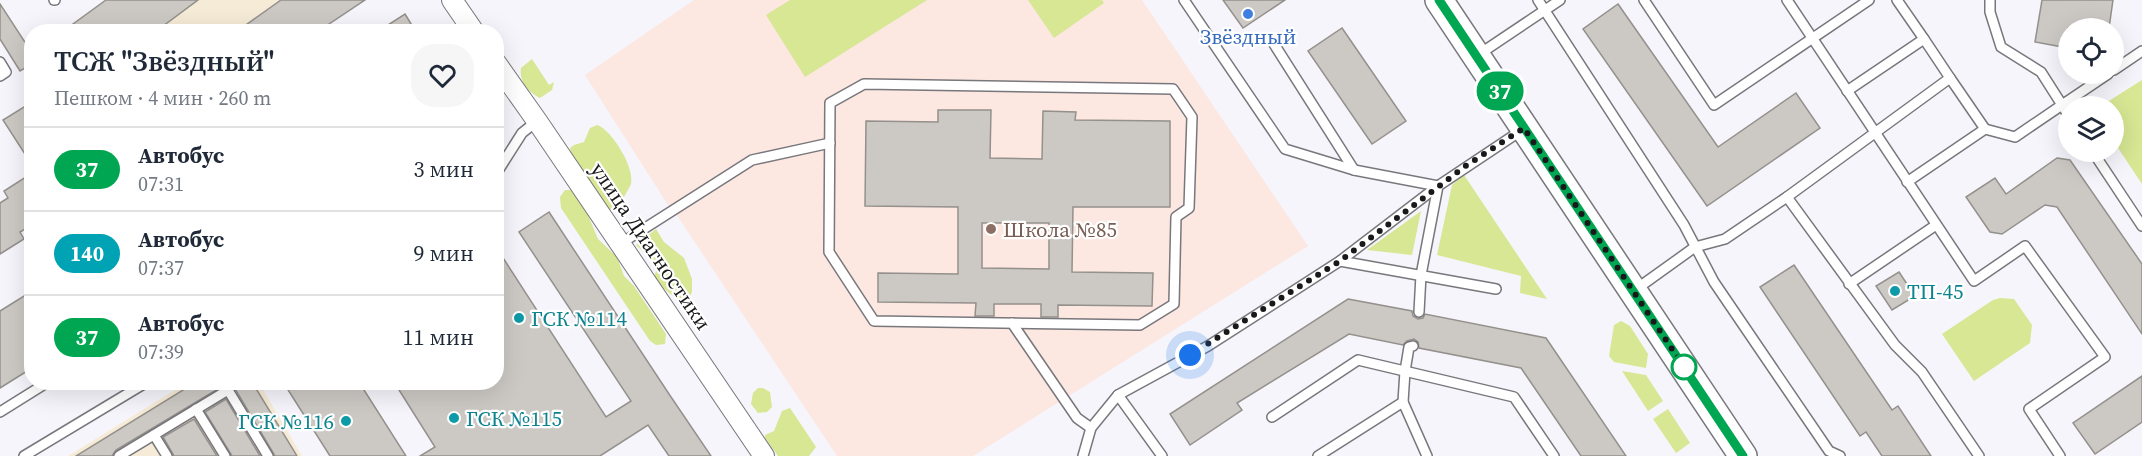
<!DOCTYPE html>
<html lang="ru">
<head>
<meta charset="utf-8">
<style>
	body { margin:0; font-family:"Source Serif 4",serif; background:#f6f6f7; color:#1f2937; height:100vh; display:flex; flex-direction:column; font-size:22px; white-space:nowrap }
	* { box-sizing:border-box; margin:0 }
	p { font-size:20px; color:#747a83 }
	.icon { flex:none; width:33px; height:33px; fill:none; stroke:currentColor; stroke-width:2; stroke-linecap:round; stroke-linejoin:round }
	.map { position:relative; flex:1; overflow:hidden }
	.sheet { position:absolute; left:24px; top:24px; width:480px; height:366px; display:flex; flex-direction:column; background:#fff; border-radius:24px; box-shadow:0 6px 24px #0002 }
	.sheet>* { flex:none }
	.badge { padding:0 12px; border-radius:20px; font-size:21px; line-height:39px }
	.controls { position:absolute; left:2058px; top:18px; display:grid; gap:12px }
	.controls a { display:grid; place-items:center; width:66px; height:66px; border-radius:50%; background:#fff; box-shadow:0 6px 24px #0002; font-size:30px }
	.you { position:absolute; width:30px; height:30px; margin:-15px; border:4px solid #fff; border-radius:50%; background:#1a73e8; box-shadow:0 0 0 9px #1a73e833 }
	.map>.badge { position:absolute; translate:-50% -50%; box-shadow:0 0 0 3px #fff }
	.round { display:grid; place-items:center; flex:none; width:63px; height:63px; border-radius:24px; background:#f6f6f7 }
	.headline { display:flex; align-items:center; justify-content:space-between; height:102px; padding:0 30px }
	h1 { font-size:28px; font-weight:600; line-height:45px }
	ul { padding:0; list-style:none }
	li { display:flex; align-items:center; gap:18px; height:84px; padding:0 30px; border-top:2px solid #e0e1e3 }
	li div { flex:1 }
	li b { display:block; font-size:22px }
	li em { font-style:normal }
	li .badge { min-width:66px; font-weight:700; text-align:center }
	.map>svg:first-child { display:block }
</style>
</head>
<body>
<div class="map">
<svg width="2142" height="456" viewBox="0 0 2142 456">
	<rect width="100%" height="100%" fill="#f6f5fb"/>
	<!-- industrial -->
	<g fill="#f6ebd6">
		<polygon points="106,0 365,0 317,31 62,32"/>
		<polygon points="188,382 259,383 302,456 68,456"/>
	</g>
	<!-- education -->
	<polygon fill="#fce7e1" points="694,0 1142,0 1308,246 973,456 837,456 674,211 668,205 585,75"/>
	<!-- green -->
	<g fill="#d7e793">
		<polygon points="790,0 927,0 805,77 766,15"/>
		<polygon points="1028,0 1102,0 1104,3 1054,38"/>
		<path d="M532,59L549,85L554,82L552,90L540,98C528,92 519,81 521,68Z"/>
		<polygon points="2142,80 2142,184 2114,142 2114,106 2101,106"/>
		<path d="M597,125C612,130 635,168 631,184C629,189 624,196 622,201C618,207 614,210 607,209L572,156L570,148L574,145L584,142L590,128Z"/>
		<polygon points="1464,175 1547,299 1520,293 1521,276 1437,255 1452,185"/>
		<polygon points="565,190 571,190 588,215 598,239 617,257 624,276 634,286 666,334 665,344 656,345 650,341 561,208 560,197"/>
		<polygon points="1421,211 1412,255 1367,250"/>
		<polygon points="656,229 664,242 684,258 692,279 692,292 689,298 680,302 656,282 654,277 658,266 636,245"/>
		<polygon points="2000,298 2014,299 2032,325 2030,343 1974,381 1942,334 1993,300"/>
		<polygon points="1621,321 1630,326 1648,354 1646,368 1614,362 1609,356 1614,325"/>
		<polygon points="1622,371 1646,375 1663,401 1648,411"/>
		<polygon points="758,388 763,388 770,392 772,407 767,412 758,413 751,404 753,393"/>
		<polygon points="790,408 816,447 809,456 778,456 765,438 765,435 774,431 782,411"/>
		<polygon points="1668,409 1690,443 1676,453 1653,419"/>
	</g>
	<!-- building -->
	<g fill="#ccc9c5" stroke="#94908c" stroke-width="1.5" fill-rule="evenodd">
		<polygon points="106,0 198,0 155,32 62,32"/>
		<polygon points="281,0 365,0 317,32 236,32"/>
		<polygon points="1223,0 1285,0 1243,28"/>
		<polygon points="2042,0 2113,0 2109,28 2068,28 2068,48 2035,42"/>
		<polygon points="0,4 32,53 32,64 20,71 0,39"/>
		<polygon points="1618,4 1718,147 1796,93 1820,128 1707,206 1583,29"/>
		<polygon points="405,14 416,32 377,32"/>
		<polygon points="1342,28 1406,121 1372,144 1308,51"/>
		<polygon points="32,102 32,165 3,120"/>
		<path d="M938,110H991L990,158L1042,159L1043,111L1076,112L1075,120L1170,121V207H1073L1072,272L1153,273L1152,306L1058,305V317H1041V304H994V316H975L976,303L878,302V273L958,274V207L865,206L866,121L938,122ZM982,223H1049V269L982,268Z"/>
		<polygon points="2057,158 2070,160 2142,264 2142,334 2057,207 2045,205 2002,234 1990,232 1966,197 1995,178 2006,194"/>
		<polygon points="32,173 32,225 20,232 24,239 0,254 0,203 8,198 4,191"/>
		<polygon points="549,212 669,394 711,456 669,456 648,425 600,456 420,456 435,447 394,382 496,382 496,247 606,417 631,401 519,232"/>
		<polygon points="1794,265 1892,410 1898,406 1931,456 1882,456 1866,432 1860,436 1760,287"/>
		<polygon points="1899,272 1915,296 1892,310 1876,286"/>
		<polygon points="32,291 32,368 0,388 0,311"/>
		<polygon points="1348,299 1412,311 1413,316 1418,319 1423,318 1425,314 1546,338 1626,456 1581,456 1521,368 1419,348 1418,342 1414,339 1407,341 1403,345 1349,334 1237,403 1242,410 1190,445 1170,414"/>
		<polygon points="2142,376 2142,422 2095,454 2073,423"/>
		<polygon points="196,382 252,382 297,456 275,456 234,387 228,383 116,450 112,456 76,456"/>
		<polygon points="283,382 359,382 406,456 330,456"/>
		<polygon points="226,399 260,456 232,456 205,412"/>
		<polygon points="194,419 217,456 174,456 163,437"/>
	</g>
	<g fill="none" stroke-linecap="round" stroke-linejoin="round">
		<defs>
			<g id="lane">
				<polyline points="54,0 55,0"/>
				<polyline points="1184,0 1285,149 1354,170 1438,186"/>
				<polyline points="1538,0 1684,225 1714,282 1829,451 1840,456"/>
				<polyline points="1644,0 1714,105 1869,0"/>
				<polyline points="1787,0 1974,281 2025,246 2105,357 2029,409 2060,456"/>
				<polyline points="1990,0 1990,12 2001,47 2041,72 2062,105 2108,74"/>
				<polyline points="1924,39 1950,78"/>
				<polyline points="1274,44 1354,170"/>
				<polyline points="1478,55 1560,0"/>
				<polyline points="0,62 6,72 0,76"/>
				<polyline points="2114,70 2142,51"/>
				<polygon points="864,84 1173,89 1192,117 1189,208 1176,217 1174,304 1140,325 874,321 829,252 830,103"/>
				<polyline points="1847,91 1924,39 1897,0"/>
				<polyline points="2093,152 2142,226"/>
				<polyline points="496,174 522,133 537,121"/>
				<polyline points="1907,182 1985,129 2015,137 2062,105 2068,115"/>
				<polyline points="1787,197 1950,78 1985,129"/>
				<polyline points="620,244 752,160 830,143"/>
				<polyline points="1340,261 1438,186"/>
				<polyline points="1849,284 1936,225"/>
				<polyline points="1635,290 1695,247 1725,239 1787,197 1895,345 1922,372 1979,456"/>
				<polyline points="1419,312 1421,275 1438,186 1522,130"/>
				<polyline points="1012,323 1077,418 1091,428"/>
				<polyline points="1118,395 1162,456"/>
				<polyline points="1403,402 1427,456"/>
				<polyline points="196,409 225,456"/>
				<polyline points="0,412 48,382"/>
				<polyline points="1272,417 1358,360 1514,397 1554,456"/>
				<polyline points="154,435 167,456"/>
				<polyline points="24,456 147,382"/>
				<polyline points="119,456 228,390 268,456"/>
				<polyline points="1083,456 1091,428 1118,395 1208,346 1340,261 1496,289"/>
				<polyline points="1318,456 1403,402 1405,371 1409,347 1413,346"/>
			</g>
			<g id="street">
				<polyline points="452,0 474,32"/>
				<polyline points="496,63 537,121 764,456"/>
			</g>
			<polyline id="secondary" points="1439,0 1743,456"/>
		</defs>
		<!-- lane casing -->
		<use href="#lane" stroke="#78777c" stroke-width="12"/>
		<!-- street casing -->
		<use href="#street" stroke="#78777c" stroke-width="22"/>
		<!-- secondary casing -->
		<use href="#secondary" stroke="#78777c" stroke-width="30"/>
		<!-- lane -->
		<use href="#lane" stroke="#fff" stroke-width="9"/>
		<!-- street -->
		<use href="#street" stroke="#fff" stroke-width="20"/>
		<!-- secondary -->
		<use href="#secondary" stroke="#fff" stroke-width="27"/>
	</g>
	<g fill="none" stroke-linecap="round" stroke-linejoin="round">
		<defs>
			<polyline id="line" points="1439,0 1743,456"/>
		</defs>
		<!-- line casing -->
		<use href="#line" stroke="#fff" stroke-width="14"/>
		<!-- line -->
		<use href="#line" stroke="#00a651" stroke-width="9"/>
		<!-- walk -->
		<polyline stroke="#19191b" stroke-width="6" stroke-dasharray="0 10.8" points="1190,355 1340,261 1467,165 1524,128 1684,367"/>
	</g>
	<!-- markers -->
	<circle fill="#3f7fe0" stroke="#fff" stroke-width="2" cx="1248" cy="14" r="6"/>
	<circle fill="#8d6e63" stroke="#fff" stroke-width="2" cx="991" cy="229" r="6"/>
	<g fill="#0f9aa8" stroke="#fff" stroke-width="2">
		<circle cx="1895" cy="291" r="6"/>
		<circle cx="519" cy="318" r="6"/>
		<circle cx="454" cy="418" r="6"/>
		<circle cx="346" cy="421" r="6"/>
	</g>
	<circle fill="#fff" stroke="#00a651" stroke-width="3" cx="1684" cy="367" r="12"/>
	<g text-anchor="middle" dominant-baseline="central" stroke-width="4.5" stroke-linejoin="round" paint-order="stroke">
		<!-- shop labels -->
		<g font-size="21" fill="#366cbe" stroke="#fff">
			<text x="1248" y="36">Звёздный</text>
		</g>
		<!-- education labels -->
		<g font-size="21" fill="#785e54" stroke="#fff" text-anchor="start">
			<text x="1003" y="229">Школа №85</text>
		</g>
		<!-- street labels -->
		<g font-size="21" fill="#19191b" stroke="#fff">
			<text transform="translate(651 246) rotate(56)">улица Диагностики</text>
		</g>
		<!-- culture labels -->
		<g font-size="21" fill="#0d838f" stroke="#fff" text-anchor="start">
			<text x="1907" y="291">ТП-45</text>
			<text x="531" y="318">ГСК №114</text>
			<text x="466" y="418">ГСК №115</text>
			<text x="334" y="421" text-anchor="end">ГСК №116</text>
		</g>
	</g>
</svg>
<div class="controls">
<a><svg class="icon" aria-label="locate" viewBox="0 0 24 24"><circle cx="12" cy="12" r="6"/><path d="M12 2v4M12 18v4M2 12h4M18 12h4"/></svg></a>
<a><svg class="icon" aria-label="layers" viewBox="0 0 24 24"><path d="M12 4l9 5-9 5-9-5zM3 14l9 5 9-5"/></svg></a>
</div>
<div class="you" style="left:1190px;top:355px"></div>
<b class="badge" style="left:1500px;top:91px;background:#00a651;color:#fff">37</b>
<section class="sheet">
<div class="headline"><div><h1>ТСЖ &quot;Звёздный&quot;</h1><p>Пешком · 4 мин · 260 m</p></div><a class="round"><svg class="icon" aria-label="heart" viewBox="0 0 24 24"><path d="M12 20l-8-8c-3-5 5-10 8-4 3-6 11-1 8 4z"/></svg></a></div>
<ul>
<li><span class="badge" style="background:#00a651;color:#fff">37</span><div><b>Автобус</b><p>07:31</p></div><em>3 мин</em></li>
<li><span class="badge" style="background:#00a3b4;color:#fff">140</span><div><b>Автобус</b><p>07:37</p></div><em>9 мин</em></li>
<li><span class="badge" style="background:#00a651;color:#fff">37</span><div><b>Автобус</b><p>07:39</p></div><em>11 мин</em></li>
</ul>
</section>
</div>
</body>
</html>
